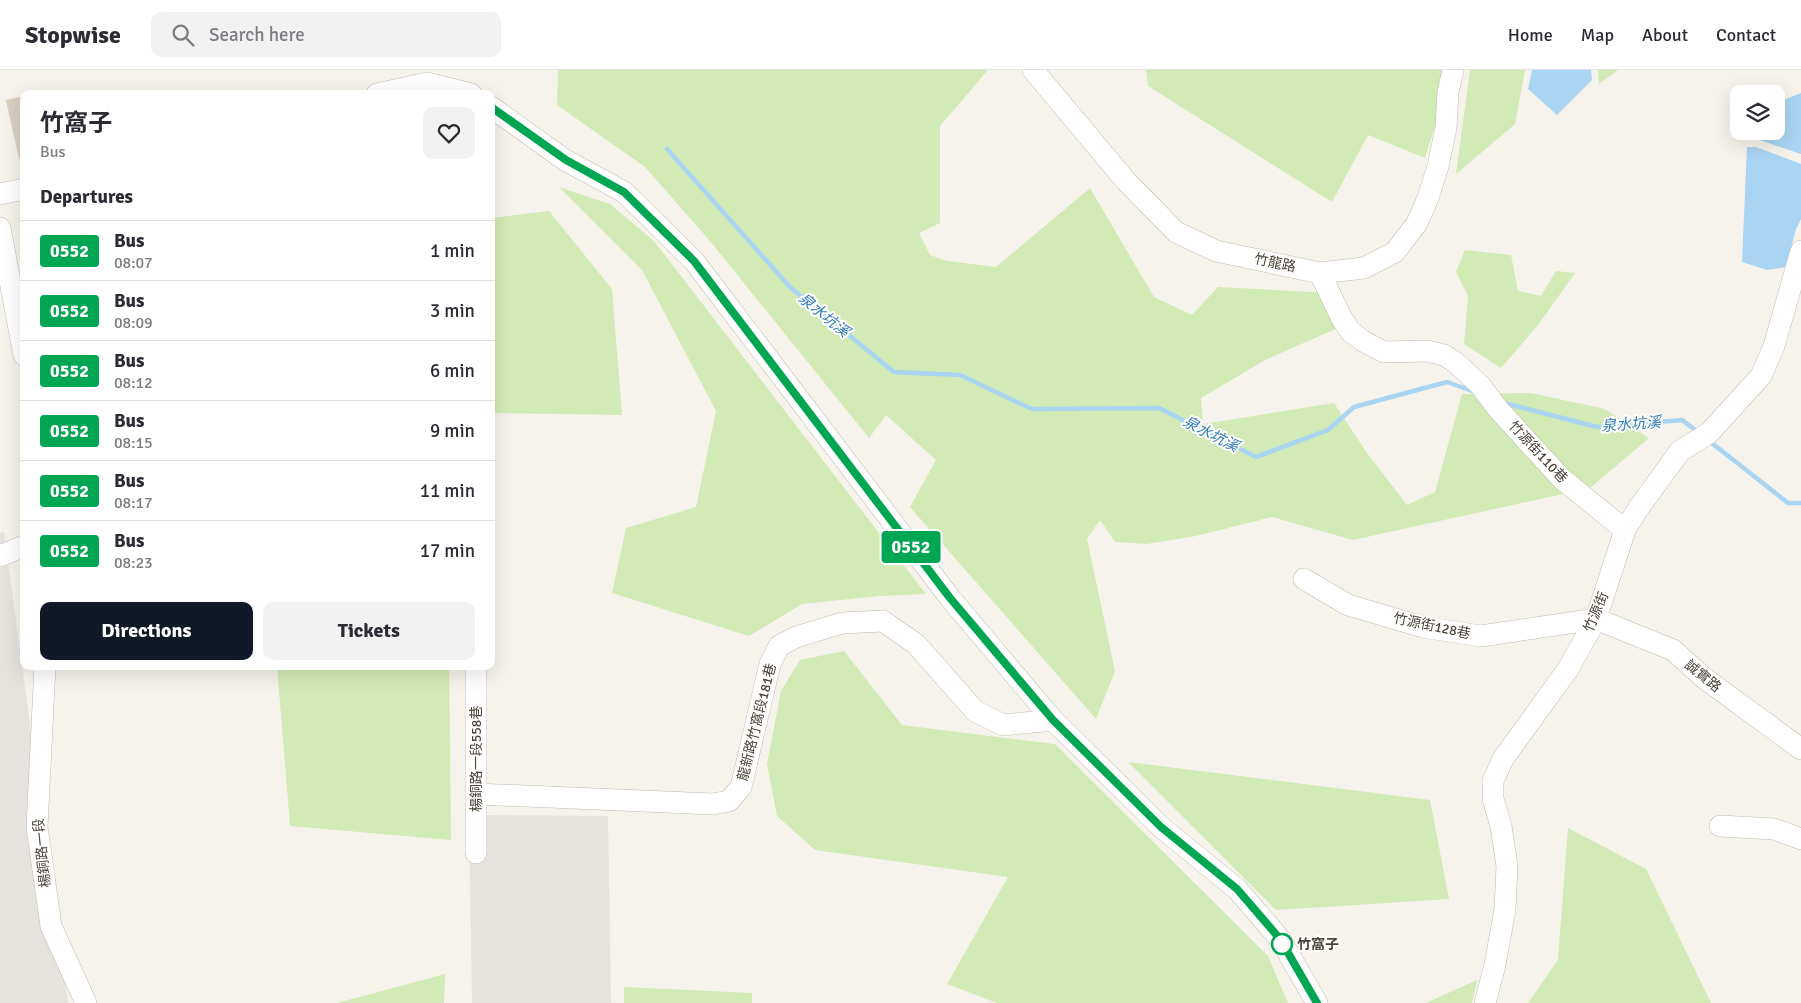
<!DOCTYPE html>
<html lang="en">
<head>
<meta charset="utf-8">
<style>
	body { margin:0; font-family:Signika,"Noto Sans TC",sans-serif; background:#f2f2f3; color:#2b2b33; height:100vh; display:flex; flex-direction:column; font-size:19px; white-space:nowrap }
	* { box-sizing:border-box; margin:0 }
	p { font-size:16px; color:#7c7c81 }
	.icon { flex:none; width:28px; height:28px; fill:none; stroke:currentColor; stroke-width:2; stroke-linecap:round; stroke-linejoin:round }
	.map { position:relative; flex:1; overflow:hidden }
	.side { position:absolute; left:20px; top:20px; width:475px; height:580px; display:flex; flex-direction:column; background:#fff; border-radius:10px; box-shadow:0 5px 20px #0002 }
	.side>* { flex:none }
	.badge { padding:0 10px; border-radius:4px; font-size:18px; line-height:32px }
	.tools { position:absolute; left:1730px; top:15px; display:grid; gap:10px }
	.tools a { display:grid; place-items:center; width:55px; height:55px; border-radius:10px; background:#fff; box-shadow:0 5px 20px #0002; font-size:25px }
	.map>.badge { position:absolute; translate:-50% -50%; box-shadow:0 0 0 2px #fff }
	h2 { padding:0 20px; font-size:19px; line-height:45px }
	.round { display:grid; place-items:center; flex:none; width:52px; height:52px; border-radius:10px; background:#f2f2f3 }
	.summary { display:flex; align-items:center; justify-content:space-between; height:85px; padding:0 20px }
	h1 { font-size:24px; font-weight:700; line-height:38px }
	.primary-button { display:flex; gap:10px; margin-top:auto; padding:10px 20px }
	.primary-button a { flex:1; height:58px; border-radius:10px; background:#111827; color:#fff; font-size:20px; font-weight:700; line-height:58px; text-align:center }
	.primary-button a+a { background:#f2f2f3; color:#2b2b33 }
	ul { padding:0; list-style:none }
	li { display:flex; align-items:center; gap:15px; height:60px; padding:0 20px; border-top:1px solid #e1e1e2 }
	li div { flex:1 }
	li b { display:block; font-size:19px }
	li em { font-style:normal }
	li .badge { min-width:55px; font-weight:700; text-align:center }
	header { display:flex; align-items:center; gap:30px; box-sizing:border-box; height:70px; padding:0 25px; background:#fff; border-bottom:1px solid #e1e1e2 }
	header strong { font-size:24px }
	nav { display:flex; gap:28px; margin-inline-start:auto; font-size:18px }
	.search { width:350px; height:45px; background:#f2f2f3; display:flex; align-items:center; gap:12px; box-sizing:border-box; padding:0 18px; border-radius:10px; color:#7c7c81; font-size:19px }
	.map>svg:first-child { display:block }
</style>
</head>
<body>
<header>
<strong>Stopwise</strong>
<div class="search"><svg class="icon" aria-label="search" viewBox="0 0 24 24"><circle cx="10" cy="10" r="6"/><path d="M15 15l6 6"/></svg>Search here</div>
<nav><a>Home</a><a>Map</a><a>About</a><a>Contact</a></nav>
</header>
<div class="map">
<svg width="1801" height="933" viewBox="0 0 1801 933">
	<rect width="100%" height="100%" fill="#f6f3ec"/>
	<!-- industrial -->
	<g fill="#e6e2dd">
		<polygon points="4,462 68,933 0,933 0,463"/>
		<polygon points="469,745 608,746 611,933 472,933"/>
	</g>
	<!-- green -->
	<g fill="#d2eab5">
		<polygon points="558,0 988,0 940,56 940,153 919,163 930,185 947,191 996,197 1090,118 1154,227 1192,245 1218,217 1331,223 1347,254 1265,290 1201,328 1203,354 1334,333 1367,383 1407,435 1435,422 1462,324 1531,323 1605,339 1649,368 1590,418 1353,470 1272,447 1196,466 1147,474 1115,472 1100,450 1087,469 1115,601 1096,649 910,437 936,390 886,345 869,368 710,171 645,97 557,35"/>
		<polygon points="1146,0 1453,0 1425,88 1368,65 1332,132 1148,16"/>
		<polygon points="1470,0 1525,0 1515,54 1456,104"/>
		<polygon points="1598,0 1618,0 1599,14"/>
		<polygon points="559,117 610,134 654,171 926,524 879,526 802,534 749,566 612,523 626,458 696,437 716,341 642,200"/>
		<polygon points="549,141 612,219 622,345 491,343 491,148"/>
		<polygon points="1465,180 1511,185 1518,221 1541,226 1556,201 1575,203 1538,255 1501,298 1464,274 1468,226 1456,202"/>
		<polygon points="844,581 902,655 1055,674 1268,886 1288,933 997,933 947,914 1008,807 815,780 777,746 767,694 781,621 800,590"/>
		<polygon points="277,596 449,596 451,770 290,756"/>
		<polygon points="1128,692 1430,730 1449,829 1276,840"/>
		<polygon points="1568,758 1646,799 1711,933 1528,933 1558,890"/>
		<polygon points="445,904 444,933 337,933"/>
		<polygon points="1477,910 1472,933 1426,933"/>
		<polygon points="624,917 752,923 752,933 624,933"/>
	</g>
	<!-- water -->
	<g fill="#a9d4f2">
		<polygon points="1532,0 1591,0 1592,10 1557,45 1528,19"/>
		<polygon points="1801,23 1801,84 1739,63 1776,61 1776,33"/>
		<polygon points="1747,77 1756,77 1801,94 1801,149 1796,159 1786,197 1767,200 1742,192"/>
	</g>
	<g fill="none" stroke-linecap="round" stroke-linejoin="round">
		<!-- stream -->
		<g stroke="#a9d4f2" stroke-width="4.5">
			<polyline points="667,79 790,217 894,302 960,305 1032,339 1159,338 1256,387 1328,360 1354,337 1447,312 1475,322"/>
			<polyline points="1504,333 1597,357 1682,350 1698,362"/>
			<polyline points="1708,370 1788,433 1801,433"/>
		</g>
	</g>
	<!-- building -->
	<polygon fill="#d8cfc1" points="24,26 24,88 19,89 6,30"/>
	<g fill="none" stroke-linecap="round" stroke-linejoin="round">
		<defs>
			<g id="minor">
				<polyline points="1033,0 1126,111 1176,162 1216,181 1320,203 1364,198 1395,182 1417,153 1428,128 1438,96 1446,58 1448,22 1453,0"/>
				<polyline points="377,24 427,13 471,24"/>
				<polyline points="491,37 565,90 624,122 694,191 950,528 1053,650 1161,757 1237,819 1280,869 1317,933"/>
				<polyline points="0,124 24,119"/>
				<polyline points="0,158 24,285"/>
				<polyline points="1320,203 1342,249 1351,262 1363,271 1384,282 1427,281 1444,285 1455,292 1480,315 1498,339 1562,409 1625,460"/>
				<polyline points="0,486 24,476"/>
				<polyline points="1304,509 1348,535 1423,557 1481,566 1596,549 1673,580 1704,608 1801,679"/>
				<polyline points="45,596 37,757 51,856 86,933"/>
				<polyline points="476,596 476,783"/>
				<polyline points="476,724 713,734 729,731 741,717 770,594 779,576 796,567 842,553 883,551 916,574 975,641 1003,655 1053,650"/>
				<polyline points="1720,756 1774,759 1801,769"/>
				<polyline points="1485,933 1495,895 1505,839 1507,796 1501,756 1493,729 1493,711 1503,689 1568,599 1596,549 1625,460 1638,439 1680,381 1709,363 1761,306 1774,276 1801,181"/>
			</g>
		</defs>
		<!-- minor casing -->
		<use href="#minor" stroke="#c2bbae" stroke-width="22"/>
		<!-- minor -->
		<use href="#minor" stroke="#fff" stroke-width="21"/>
	</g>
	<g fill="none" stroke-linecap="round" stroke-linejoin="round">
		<defs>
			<polyline id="line" points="491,37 566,90 624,122 694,191 950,528 1053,650 1161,757 1237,819 1280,869 1317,933"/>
		</defs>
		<!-- line casing -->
		<use href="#line" stroke="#fff" stroke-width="11"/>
		<!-- line -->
		<use href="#line" stroke="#00a651" stroke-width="8"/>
	</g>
	<!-- markers -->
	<circle fill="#fff" stroke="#00a651" stroke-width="2.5" cx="1282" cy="874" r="10"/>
	<g text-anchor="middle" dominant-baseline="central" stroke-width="4" stroke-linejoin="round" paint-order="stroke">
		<!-- street labels -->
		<g font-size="14" fill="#4b4439" stroke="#fff">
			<text transform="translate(1275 193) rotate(12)">竹龍路</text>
			<text transform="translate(1538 382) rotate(47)">竹源街110巷</text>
			<text transform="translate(1596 542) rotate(-67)">竹源街</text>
			<text transform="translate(1432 556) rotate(12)">竹源街128巷</text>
			<text transform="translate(1703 606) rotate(39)">誠實路</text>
			<text transform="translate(757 652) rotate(-76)">龍新路竹窩段181巷</text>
			<text transform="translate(476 689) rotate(-90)">楊銅路一段558巷</text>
			<text transform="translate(42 783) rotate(-96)">楊銅路一段</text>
		</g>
		<!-- stop labels -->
		<g font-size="14" font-weight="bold" fill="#4b4439" stroke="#fff" text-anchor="start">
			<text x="1297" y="874">竹窩子</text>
		</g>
		<!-- water labels -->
		<g font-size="15" font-style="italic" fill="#2e7ab2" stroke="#fff">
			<text transform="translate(824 245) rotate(39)">泉水坑溪</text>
			<text transform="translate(1631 354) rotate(-4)">泉水坑溪</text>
			<text transform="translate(1211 364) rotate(27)">泉水坑溪</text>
		</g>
	</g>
</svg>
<div class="tools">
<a><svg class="icon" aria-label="layers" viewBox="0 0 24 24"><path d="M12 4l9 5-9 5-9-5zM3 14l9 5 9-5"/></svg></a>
</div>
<b class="badge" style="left:911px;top:477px;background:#00a651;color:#fff">0552</b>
<section class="side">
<div class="summary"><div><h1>竹窩子</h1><p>Bus</p></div><a class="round"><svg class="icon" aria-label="heart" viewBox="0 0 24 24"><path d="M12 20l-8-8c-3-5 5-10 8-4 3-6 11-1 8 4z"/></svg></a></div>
<h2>Departures</h2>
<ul>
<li><span class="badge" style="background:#00a651;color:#fff">0552</span><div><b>Bus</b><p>08:07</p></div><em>1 min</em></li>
<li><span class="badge" style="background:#00a651;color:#fff">0552</span><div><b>Bus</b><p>08:09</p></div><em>3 min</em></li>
<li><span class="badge" style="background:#00a651;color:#fff">0552</span><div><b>Bus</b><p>08:12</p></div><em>6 min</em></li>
<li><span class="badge" style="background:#00a651;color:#fff">0552</span><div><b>Bus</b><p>08:15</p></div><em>9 min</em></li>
<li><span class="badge" style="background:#00a651;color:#fff">0552</span><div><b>Bus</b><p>08:17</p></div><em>11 min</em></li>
<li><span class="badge" style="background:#00a651;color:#fff">0552</span><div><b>Bus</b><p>08:23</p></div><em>17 min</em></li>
</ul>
<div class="primary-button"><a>Directions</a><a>Tickets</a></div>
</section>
</div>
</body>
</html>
